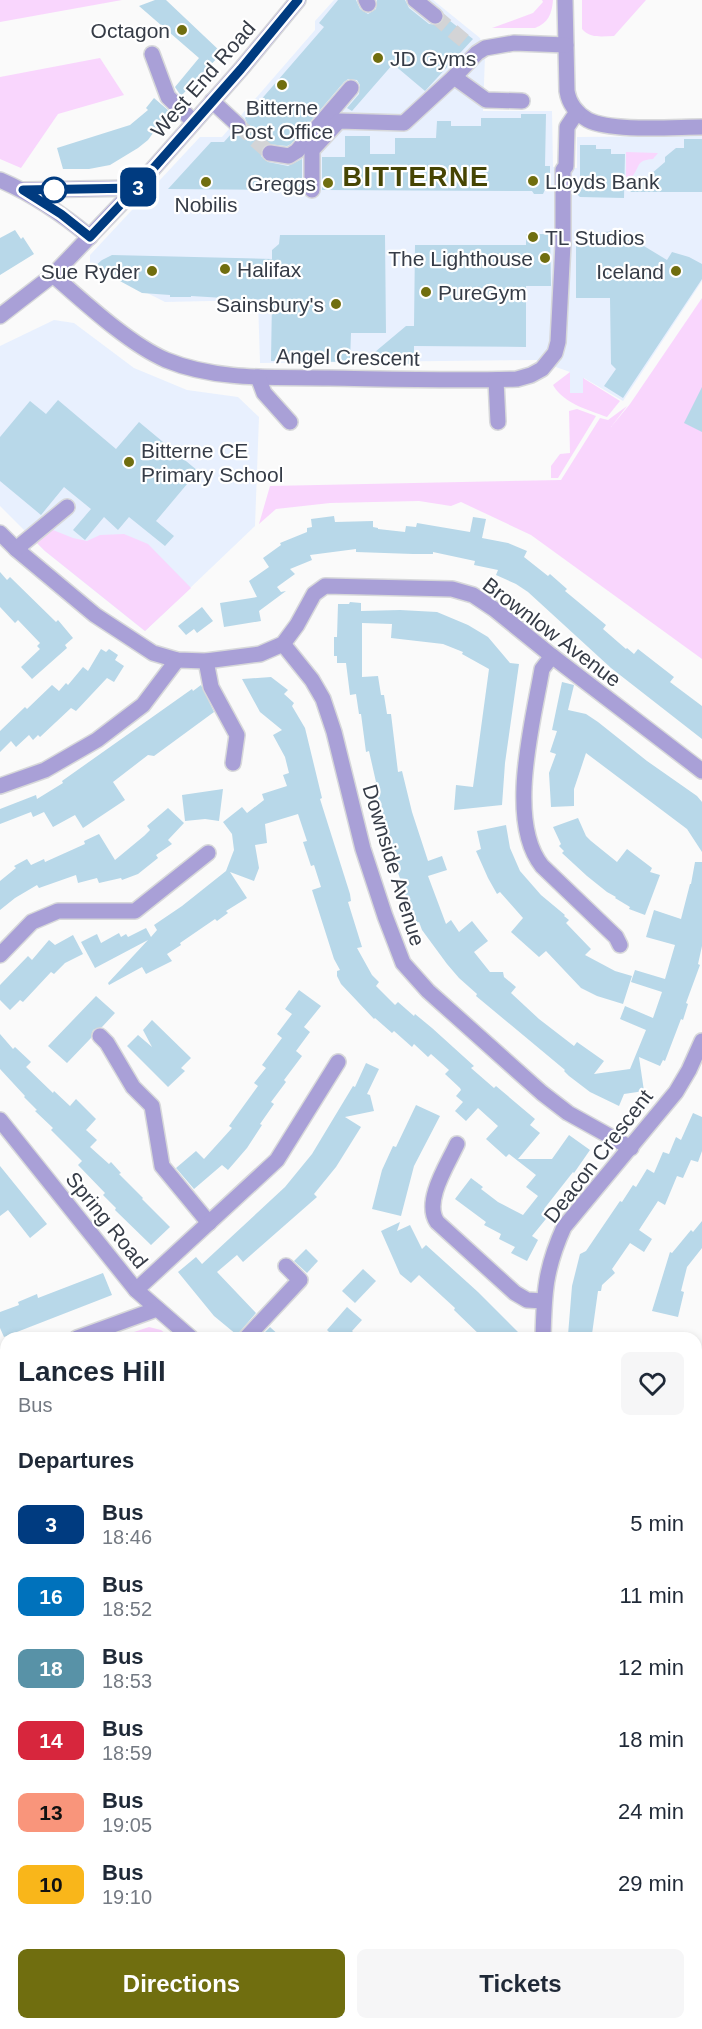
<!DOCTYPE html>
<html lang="en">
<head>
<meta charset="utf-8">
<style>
	body { margin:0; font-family:Arial,sans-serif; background:#f6f6f7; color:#1f2937; height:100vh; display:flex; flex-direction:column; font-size:22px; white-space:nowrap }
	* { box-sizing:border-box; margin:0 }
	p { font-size:20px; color:#747a83 }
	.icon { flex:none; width:33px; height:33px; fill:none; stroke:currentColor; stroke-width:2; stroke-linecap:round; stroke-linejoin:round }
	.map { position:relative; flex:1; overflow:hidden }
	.drawer { position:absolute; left:0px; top:1332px; width:702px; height:698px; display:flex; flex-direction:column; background:#fff; border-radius:18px 18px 0 0; box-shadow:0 3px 9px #0003 }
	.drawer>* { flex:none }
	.badge { padding:0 12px; border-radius:9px; font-size:21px; line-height:39px }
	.map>.badge { position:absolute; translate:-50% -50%; box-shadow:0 0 0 3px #fff }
	h2 { padding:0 18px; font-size:22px; line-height:54px }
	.round { display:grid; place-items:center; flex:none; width:63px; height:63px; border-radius:9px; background:#f6f6f7 }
	.headline { display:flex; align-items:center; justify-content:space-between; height:102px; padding:0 18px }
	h1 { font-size:28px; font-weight:700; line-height:45px }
	.action { display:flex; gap:12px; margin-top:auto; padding:12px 18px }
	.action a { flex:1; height:69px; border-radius:9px; background:#706e0f; color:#fff; font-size:24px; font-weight:700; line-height:69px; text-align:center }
	.action a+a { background:#f6f6f7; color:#1f2937 }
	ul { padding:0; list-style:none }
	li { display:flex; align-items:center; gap:18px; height:72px; padding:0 18px }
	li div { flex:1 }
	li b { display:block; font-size:22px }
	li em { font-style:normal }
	li .badge { min-width:66px; font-weight:700; text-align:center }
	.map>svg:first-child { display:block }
</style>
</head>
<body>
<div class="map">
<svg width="702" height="2029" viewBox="0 0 702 2029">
	<rect width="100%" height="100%" fill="#fafafa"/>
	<!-- built -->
	<g fill="#e8f0fe">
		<polygon points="334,0 433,0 480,38 485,56 483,111 552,111 553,167 577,168 577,137 702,136 702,281 623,401 584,378 584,394 570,393 570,372 536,360 260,363 258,300 165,302 90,264 90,255 200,137 222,137 315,30 315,21"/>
		<polygon points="54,320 74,323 134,368 187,390 238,397 259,417 255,526 145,631 45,551 0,506 0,346"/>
		<polygon points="696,1739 702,1739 702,2029 636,2029 636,2024 696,2024"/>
	</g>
	<!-- green -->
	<g fill="#f9d6fd">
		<polygon points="0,0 122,0 0,22"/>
		<path d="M542,0H553C552,14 548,23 535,28H492L533,13L543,2Z"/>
		<path d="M582,0H646L614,36C603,36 590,39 582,29Z"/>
		<polygon points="100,58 124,95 58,114 21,168 0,159 0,77"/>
		<path d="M626,152L658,153L653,159C635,160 641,167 631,178L626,179Z"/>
		<polygon points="702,298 702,659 531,535 461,502 451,506 419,501 330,503 276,509 259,524 270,486 561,480 600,418 608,420 627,406 611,427 630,404"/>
		<path d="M570,372V393H583V378L620,401L607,417C588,410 563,403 553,385Z"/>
		<polygon points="577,409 596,416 558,478 551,478 551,466 560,454 570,453 569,411"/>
		<polygon points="48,528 73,538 87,541 100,535 124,534 148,544 191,588 145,631 45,551 35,541"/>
		<polygon points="149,1327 161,1330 171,1338 116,1338"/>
		<polygon points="6,1571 6,1621 2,1628 6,1634 6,1675 0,1666 0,1577"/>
		<polygon points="0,1690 6,1700 6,1740 0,1731"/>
	</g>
	<!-- building -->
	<g fill="#b8d8e9">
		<polygon points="155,0 166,0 222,53 181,96 175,87 199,58 139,6"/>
		<polygon points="338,0 356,0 360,9 368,14 376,9 377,0 405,0 409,8 429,24 439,25 445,17 473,39 425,91 393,64 352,111 347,108 359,94 360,85 357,80 348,79 344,82 291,144 287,146 267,144 263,146 261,156 268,162 288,166 302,159 302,190 168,189 211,142 224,142 232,133 240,134 246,131 247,123 245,118 324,27 319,23"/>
		<polygon points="154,98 169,111 148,140 138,148 110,165 89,169 63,169 57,148 130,125 148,110 146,108"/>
		<polygon points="521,114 546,114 545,166 550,166 550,179 543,194 534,194 532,191 322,190 322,157 345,157 345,136 370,136 370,154 395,154 395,138 436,138 437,121 451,121 451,126 481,126 481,118 521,118"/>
		<polygon points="684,139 702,139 702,192 630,192 665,162 665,157 676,148 684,148"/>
		<polygon points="580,145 596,145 596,149 611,149 611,154 625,154 624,198 580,197 575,192 576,182 580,182"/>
		<polygon points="15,230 21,239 23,237 34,254 0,275 0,238"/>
		<polygon points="622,231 627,240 634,240 667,260 672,252 689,257 702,264 702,279 623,398 604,386 616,369 611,364 610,298 576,298 576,239 597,239 601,232"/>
		<polygon points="526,234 550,234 551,284 551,286 526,286 526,347 414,346 414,364 405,364 398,356 369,357 406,326 414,326 415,245 526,245"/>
		<polygon points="280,235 385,235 386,333 351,333 350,362 271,361 272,299 224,300 224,298 191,296 191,297 170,297 170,295 142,293 94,267 102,260 112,255 272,259 272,250 279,244"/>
		<polygon points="702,387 702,432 684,423"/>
		<polygon points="58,400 116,449 139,422 198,471 156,521 174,536 165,546 129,517 118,530 104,517 85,540 73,530 91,509 64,487 41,515 0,481 0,437 30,401 46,414"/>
		<polygon points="334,516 335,522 373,521 373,527 378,528 378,529 405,532 406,526 416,527 417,523 470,532 473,517 486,519 482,538 508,543 527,551 524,557 548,576 550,574 567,589 565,591 606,625 603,629 626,649 627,648 634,654 638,649 674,677 670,682 702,706 702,739 611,668 528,592 516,584 496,575 498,570 474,565 475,561 433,552 433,554 413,554 356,552 356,549 310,555 312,560 290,569 295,574 277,587 281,592 286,591 259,611 261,621 224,627 220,603 257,597 249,581 269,567 263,558 281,545 280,543 307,532 307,528 312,527 311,519"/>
		<polygon points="0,572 7,580 10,577 56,622 58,620 73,638 65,645 67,648 32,679 21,667 40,649 37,646 40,643 18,620 15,623 0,607"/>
		<polygon points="350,602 361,603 361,611 400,610 437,612 468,625 488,637 510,663 519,664 505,763 502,805 454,810 456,785 473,787 489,669 462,654 463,652 443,644 391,638 392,624 362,623 362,677 378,676 381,695 384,695 387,714 391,714 398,772 402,771 412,812 428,861 442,856 447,870 428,876 446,924 451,920 459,932 472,921 488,941 474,952 490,972 503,972 504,977 516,987 511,993 539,1019 574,1046 577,1042 604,1061 594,1074 630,1069 646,1030 620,1019 625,1006 653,1018 662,992 631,982 635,970 665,979 675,945 646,937 654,910 681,919 690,884 691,884 695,862 702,862 702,946 698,964 700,965 686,1003 688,1004 683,1020 681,1019 665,1061 663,1060 660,1066 639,1057 644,1091 624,1094 619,1106 590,1092 569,1076 564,1071 565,1070 476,996 477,994 459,978 447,964 422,930 419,922 417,923 406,897 388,842 374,783 376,782 369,751 366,752 361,714 359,714 356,694 350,695 346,663 337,663 337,656 334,656 334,637 337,637 338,604 349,604"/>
		<polygon points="202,607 213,621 197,633 194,629 186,635 178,626"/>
		<polygon points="101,649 106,652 109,649 118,655 115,660 124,666 114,682 107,678 76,711 71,708 40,737 38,735 33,740 29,735 16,747 11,741 0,752 0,731 25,707 27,709 52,685 59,691 66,683 68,685 83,667 88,671"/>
		<polygon points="271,677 288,690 284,694 294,703 292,706 305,728 322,798 320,799 350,894 351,901 348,902 362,947 357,948 372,975 379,982 376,986 395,1005 398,1002 414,1016 415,1014 432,1028 474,1066 471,1068 494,1088 496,1086 535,1119 530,1125 540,1133 518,1159 552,1159 569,1135 590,1150 574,1173 573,1172 544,1209 550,1214 532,1236 538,1240 527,1261 511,1253 515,1247 499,1239 501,1234 484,1225 486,1222 455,1199 471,1178 483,1187 481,1189 498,1202 523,1215 538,1196 526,1187 536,1175 509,1154 506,1157 486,1139 498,1126 478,1108 466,1121 455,1111 463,1102 456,1096 461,1090 460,1088 445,1074 449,1070 431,1054 428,1057 414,1044 412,1047 394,1031 392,1033 375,1018 374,1019 341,984 337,976 337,971 340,970 334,959 312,890 321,887 314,865 311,866 303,842 307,841 298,814 265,824 267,843 255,845 259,868 254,881 230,872 247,898 226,911 228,913 217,921 215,919 180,943 181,945 167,954 172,961 146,974 142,967 109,985 108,983 148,940 95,968 81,942 97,934 101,943 119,933 121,937 126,934 128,937 146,928 151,937 157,930 154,925 182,906 226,871 234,850 232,834 223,822 242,807 247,813 264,800 262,794 287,786 283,775 289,773 285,757 273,735 282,730 260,712 242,679"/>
		<polygon points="562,682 574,685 568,710 586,714 598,722 647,761 697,796 702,802 702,852 687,829 586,753 574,789 574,806 551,807 549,773 556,754 550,752 557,731 552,730"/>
		<polygon points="201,685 214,712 154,756 148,755 113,782 125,800 83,828 75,815 53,827 44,812 33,817 31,812 0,824 0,809 36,795 37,799 63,783 62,781 192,689 193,691"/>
		<polygon points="223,789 219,821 205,819 185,821 182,795"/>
		<polygon points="168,808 184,823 168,840 172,844 156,855 158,858 138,874 122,880 121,878 99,883 97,878 78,883 76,875 39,888 37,885 15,898 0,910 0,881 16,868 14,866 27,859 31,865 44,859 45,862 85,844 84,841 99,834 115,860 144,836 150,830 147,826"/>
		<polygon points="578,818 586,836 591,841 617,862 627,849 652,868 650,872 660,875 645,915 629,909 630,907 615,898 616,897 607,892 587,876 562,853 564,851 559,846 561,844 553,827"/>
		<polygon points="506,825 510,848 520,871 541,895 565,915 564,916 569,920 566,923 591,949 585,955 615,971 632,976 623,1004 597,996 581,988 546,951 539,957 511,932 523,918 500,892 497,894 488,878 476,851 481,849 477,831"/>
		<polygon points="73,935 83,954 65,963 54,974 51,972 23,1002 20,1000 10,1010 0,1000 0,985 28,956 32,960 49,940 55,945"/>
		<polygon points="299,990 321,1006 304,1027 310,1032 296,1051 302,1056 284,1080 286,1082 271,1102 274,1104 260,1124 262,1125 247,1148 228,1170 222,1165 194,1189 176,1168 196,1151 204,1159 232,1128 229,1126 258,1086 254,1083 266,1068 262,1065 282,1038 277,1034 292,1014 285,1009"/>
		<polygon points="96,996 115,1013 102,1027 93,1030 91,1038 67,1063 48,1046"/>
		<polygon points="152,1020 191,1058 181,1068 185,1071 168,1087 127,1046 138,1035 152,1047 143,1030"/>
		<polygon points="0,1034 13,1049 15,1047 31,1062 26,1067 53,1093 54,1091 70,1106 76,1099 96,1119 86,1130 97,1140 90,1147 109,1164 111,1162 121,1173 119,1174 143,1198 142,1199 170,1227 151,1245 115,1210 116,1208 103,1195 105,1193 78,1165 82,1161 51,1130 53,1128 35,1111 37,1110 24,1097 25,1096 0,1069"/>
		<polygon points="366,1063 379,1069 367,1094 370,1095 374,1111 345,1117 361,1127 336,1167 314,1194 317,1197 243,1262 237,1255 217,1272 256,1313 237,1335 214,1316 178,1272 196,1257 202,1264 285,1187 312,1154 353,1086 355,1087"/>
		<polygon points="416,1105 440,1116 414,1166 401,1216 372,1209 382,1170 393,1146 396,1147"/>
		<polygon points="693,1113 702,1117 702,1151 698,1162 691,1160 683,1178 677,1176 665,1205 658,1201 639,1230 652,1239 644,1252 630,1243 612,1269 615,1273 602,1285 601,1291 598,1291 592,1334 580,1333 580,1337 568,1335 572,1286 580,1254 586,1251 620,1201 622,1202 633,1185 636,1187 647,1169 654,1173 663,1152 669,1154 676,1137 681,1140"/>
		<polygon points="0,1166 47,1224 30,1238 8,1210 0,1216"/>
		<polygon points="702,1221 702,1248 687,1267 681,1291 684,1292 678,1317 652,1311 670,1252 672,1253 691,1230 693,1232"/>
		<polygon points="400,1222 397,1231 410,1225 422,1249 426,1245 478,1292 518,1332 512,1338 483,1338 454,1310 455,1308 419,1275 411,1283 400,1274 381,1231"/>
		<polygon points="306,1249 318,1261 307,1273 294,1261"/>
		<polygon points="363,1269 376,1281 355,1303 342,1291"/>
		<polygon points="103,1273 112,1295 4,1337 0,1328 0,1312 19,1305 18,1302 37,1294 38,1298"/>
		<polygon points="347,1307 362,1320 352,1331 359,1338 335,1338 327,1330"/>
		<polygon points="270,1327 282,1338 259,1338"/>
	</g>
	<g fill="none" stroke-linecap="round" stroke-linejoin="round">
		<!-- minor-tunnel -->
		<g stroke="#d3d4d6" stroke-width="15" stroke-dasharray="15 8" stroke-linecap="butt">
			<polyline points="435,16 469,45"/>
			<polyline points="238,125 270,153"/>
		</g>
		<defs>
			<g id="minor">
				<polyline points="366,0 368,4"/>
				<polyline points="415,0 435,16"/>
				<path d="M565,0L567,91C569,104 576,113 588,120C612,132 674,127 702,127"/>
				<polyline points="152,54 168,97 194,122"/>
				<polyline points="454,77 486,100 522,101"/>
				<polyline points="212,101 238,125"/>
				<polyline points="270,153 289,156 297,151 351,88"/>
				<path d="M0,180C33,194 62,214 90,237"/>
				<polyline points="23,190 136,188"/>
				<polyline points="312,190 312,150 339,121 404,123 454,77 477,53 485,48 514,43 566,45"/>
				<path d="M53,275C84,302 129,344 166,360C217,381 275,377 329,378C391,379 454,381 517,379L531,375L542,369L555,353L558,342L563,244V170L566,166L567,127L577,112"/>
				<polyline points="0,316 53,275 136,188 241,69 298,0"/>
				<polyline points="258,377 264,393 290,422"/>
				<polyline points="496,380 498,422"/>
				<polyline points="0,533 16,549 95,615 153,653 177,660 206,661 260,654 283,644 297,625 314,594 325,586 452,589 473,595 494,609 552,656 702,771"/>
				<polyline points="16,549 67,507"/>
				<polyline points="283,644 312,680 323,699 334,732 363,849 385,916 403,963 428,991 542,1093 568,1113 631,1148"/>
				<path d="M552,656L542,669C533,722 506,821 542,866L616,937L620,945"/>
				<polyline points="206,661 211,687 237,735 233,763"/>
				<polyline points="0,786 45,770 97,740 143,705 177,660"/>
				<polyline points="0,955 32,922 58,911 135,911 208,853"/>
				<polyline points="100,1036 107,1043 133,1087 152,1106 162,1166 209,1223"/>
				<polyline points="0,1120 136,1290 191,1338"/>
				<path d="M457,1144C448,1164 423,1201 437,1222L515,1293L527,1300L543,1301"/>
				<polyline points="136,1290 277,1160 338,1062"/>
				<polyline points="77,1338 157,1309"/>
				<polyline points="246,1338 300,1280 286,1266"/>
				<path d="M543,1338C544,1293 545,1269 564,1227L676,1092L689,1070L702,1041"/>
				<polyline points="0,1366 6,1364"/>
				<polyline points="0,1559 6,1553"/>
				<polyline points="696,1627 702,1625"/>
				<polyline points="0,1679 6,1688"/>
				<polyline points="696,1748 702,1746"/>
				<polyline points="0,1788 6,1782"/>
				<polyline points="0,2000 6,1995"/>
				<polyline points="82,2024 89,2029"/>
				<polyline points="226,2024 230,2026"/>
				<polyline points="343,2024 361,2029"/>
				<polyline points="257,2029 258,2024"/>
				<polyline points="464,2029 464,2024"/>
			</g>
		</defs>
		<!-- minor casing -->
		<use href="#minor" stroke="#d7d8da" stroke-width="18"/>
		<!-- minor -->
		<use href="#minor" stroke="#a9a0d7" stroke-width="15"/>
	</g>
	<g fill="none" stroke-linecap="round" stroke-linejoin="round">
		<defs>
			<polyline id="line" points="123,202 90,237 61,214 23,190 136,188 241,69 298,0"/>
		</defs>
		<!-- line casing -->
		<use href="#line" stroke="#fff" stroke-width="14"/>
		<!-- line -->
		<use href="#line" stroke="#003b80" stroke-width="9"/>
	</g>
	<!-- markers -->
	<g fill="#706e0f" stroke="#fff" stroke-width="2">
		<circle cx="182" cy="30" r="6"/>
		<circle cx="378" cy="58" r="6"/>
		<circle cx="282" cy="85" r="6"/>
		<circle cx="533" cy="181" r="6"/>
		<circle cx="206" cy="182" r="6"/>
		<circle cx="328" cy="183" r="6"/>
		<circle cx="533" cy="237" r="6"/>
		<circle cx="545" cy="258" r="6"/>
		<circle cx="225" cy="269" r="6"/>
		<circle cx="152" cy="271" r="6"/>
		<circle cx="676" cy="271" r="6"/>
		<circle cx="426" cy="292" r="6"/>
		<circle cx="336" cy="304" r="6"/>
		<circle cx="129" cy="462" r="6"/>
	</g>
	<circle fill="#fff" stroke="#003b80" stroke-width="3" cx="54" cy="190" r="12"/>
	<g text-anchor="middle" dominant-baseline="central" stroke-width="4.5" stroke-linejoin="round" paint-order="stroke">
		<!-- poi labels -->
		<g font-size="21" fill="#363c47" stroke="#fff" text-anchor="end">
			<text x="170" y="30">Octagon</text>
			<text x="390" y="58" text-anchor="start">JD Gyms</text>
			<text x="282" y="107" text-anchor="middle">Bitterne<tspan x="282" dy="24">Post Office</tspan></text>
			<text x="545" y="181" text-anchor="start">Lloyds Bank</text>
			<text x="316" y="183">Greggs</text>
			<text x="206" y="204" text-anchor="middle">Nobilis</text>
			<text x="545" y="237" text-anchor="start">TL Studios</text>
			<text x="533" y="258">The Lighthouse</text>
			<text x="237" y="269" text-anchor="start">Halifax</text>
			<text x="140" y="271">Sue Ryder</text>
			<text x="664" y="271">Iceland</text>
			<text x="438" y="292" text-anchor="start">PureGym</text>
			<text x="324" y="304">Sainsbury's</text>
			<text x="141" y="450" text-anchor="start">Bitterne CE<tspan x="141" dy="24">Primary School</tspan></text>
		</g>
		<!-- street labels -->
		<g font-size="21" fill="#363c47" stroke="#fff">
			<text transform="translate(203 79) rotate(-49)">West End Road</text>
			<text transform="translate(348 357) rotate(1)">Angel Crescent</text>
			<text transform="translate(552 632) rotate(37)">Brownlow Avenue</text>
			<text transform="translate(394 865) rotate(73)">Downside Avenue</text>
			<text transform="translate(598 1156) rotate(-52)">Deacon Crescent</text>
			<text transform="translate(107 1220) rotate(51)">Spring Road</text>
		</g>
		<!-- district labels -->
		<g font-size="27" font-weight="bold" letter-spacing="1.5" fill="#464503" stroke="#fff">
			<text x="416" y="177">BITTERNE</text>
		</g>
	</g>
</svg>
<b class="badge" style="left:138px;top:187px;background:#003b80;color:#fff">3</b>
<section class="drawer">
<div class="headline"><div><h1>Lances Hill</h1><p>Bus</p></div><a class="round"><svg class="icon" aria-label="heart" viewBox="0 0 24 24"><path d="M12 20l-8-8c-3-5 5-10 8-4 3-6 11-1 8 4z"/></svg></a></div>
<h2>Departures</h2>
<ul>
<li><span class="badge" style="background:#003b80;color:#fff">3</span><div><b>Bus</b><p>18:46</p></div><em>5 min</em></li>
<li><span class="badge" style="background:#0072bc;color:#fff">16</span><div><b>Bus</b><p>18:52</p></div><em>11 min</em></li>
<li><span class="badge" style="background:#5892a7;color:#fff">18</span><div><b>Bus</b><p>18:53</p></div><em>12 min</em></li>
<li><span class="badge" style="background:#d7263d;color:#fff">14</span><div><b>Bus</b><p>18:59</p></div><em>18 min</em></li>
<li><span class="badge" style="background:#f9957b;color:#111">13</span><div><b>Bus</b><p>19:05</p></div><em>24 min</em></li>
<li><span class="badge" style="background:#f9b61a;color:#111">10</span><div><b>Bus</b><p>19:10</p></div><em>29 min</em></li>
</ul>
<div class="action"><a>Directions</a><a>Tickets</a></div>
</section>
</div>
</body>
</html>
